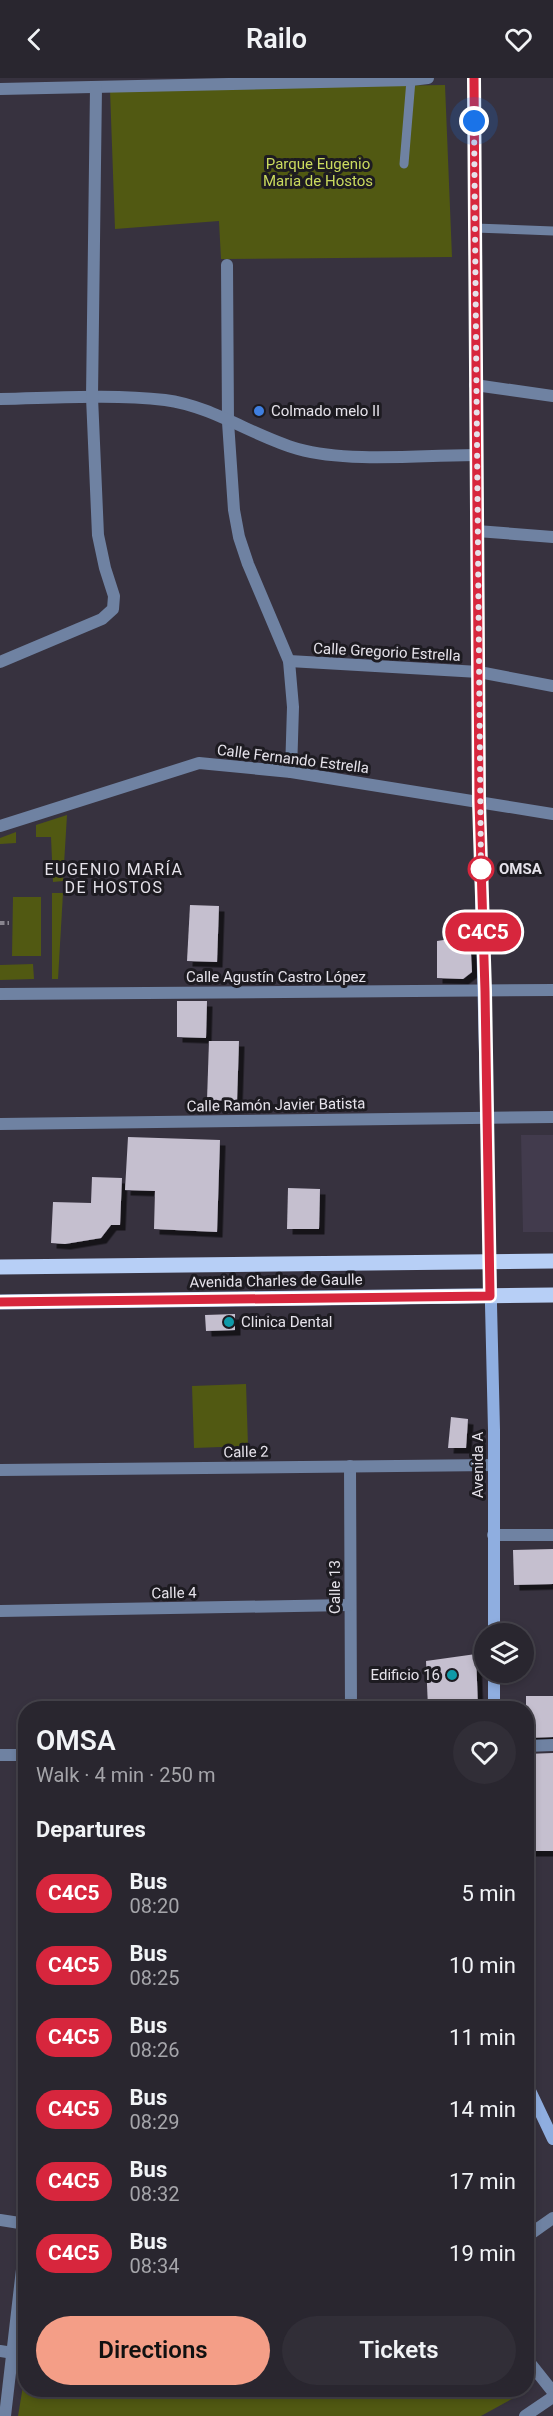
<!DOCTYPE html>
<html lang="en">
<head>
<meta charset="utf-8">
<style>
	body { margin:0; font-family:Roboto,sans-serif; background:#312e37; color:#f1f3f6; height:100vh; display:flex; flex-direction:column; font-size:22px; white-space:nowrap }
	* { box-sizing:border-box; margin:0 }
	p { font-size:20px; color:#a5a5aa }
	.icon { flex:none; width:33px; height:33px; fill:none; stroke:currentColor; stroke-width:2; stroke-linecap:round; stroke-linejoin:round }
	.map { position:relative; flex:1; overflow:hidden }
	.drawer { position:absolute; left:18px; top:1623px; width:516px; height:696px; display:flex; flex-direction:column; background:#29262f; border-radius:24px; box-shadow:0 3px 9px #0003,0 0 0 2px #45434b }
	.drawer>* { flex:none }
	.badge { padding:0 12px; border-radius:20px; font-size:21px; line-height:39px }
	.fabs { position:absolute; left:474px; top:1545px; display:grid; gap:12px }
	.fabs a { display:grid; place-items:center; width:60px; height:60px; border-radius:50%; background:#29262f; box-shadow:0 3px 9px #0003,0 0 0 2px #45434b; font-size:30px }
	.you { position:absolute; width:30px; height:30px; margin:-15px; border:4px solid #fff; border-radius:50%; background:#1a73e8; box-shadow:0 0 0 9px #1a73e833 }
	.map>.badge { position:absolute; translate:-50% -50%; box-shadow:0 0 0 3px #fff }
	h2 { padding:0 18px; font-size:22px; line-height:54px }
	.round { display:grid; place-items:center; flex:none; width:63px; height:63px; border-radius:32px; background:#312e37 }
	.head { display:flex; align-items:center; justify-content:space-between; height:102px; padding:0 18px }
	h1 { font-size:28px; font-weight:600; line-height:45px }
	.action { display:flex; gap:12px; margin-top:auto; padding:12px 18px }
	.action a { flex:1; height:69px; border-radius:36px; background:#f49e87; color:#111; font-size:24px; font-weight:600; line-height:69px; text-align:center }
	.action a+a { background:#312e37; color:#f1f3f6 }
	ul { padding:0; list-style:none }
	li { display:flex; align-items:center; gap:18px; height:72px; padding:0 18px }
	li div { flex:1 }
	li b { display:block; font-size:22px }
	li em { font-style:normal }
	li .badge { min-width:66px; font-weight:700; text-align:center }
	header { display:flex; justify-content:space-between; align-items:center; height:78px; padding:0 18px; background:#29262f; font-size:27px; font-weight:600 }
	.map>svg:first-child { display:block }
</style>
</head>
<body>
<header><svg class="icon" aria-label="back" viewBox="0 0 24 24"><path d="M15 5l-7 7 7 7"/></svg>Railo<svg class="icon" aria-label="heart" viewBox="0 0 24 24"><path d="M12 20l-8-8c-3-5 5-10 8-4 3-6 11-1 8 4z"/></svg></header>
<div class="map">
<svg width="553" height="2338" viewBox="0 0 553 2338">
	<defs>
		<filter id="shadow"><feDropShadow dx="5.5" dy="5.5" stdDeviation="0" flood-color="#0009"/></filter>
	</defs>
	<rect width="100%" height="100%" fill="#37323f"/>
	<!-- built -->
	<polygon fill="#423b4d" points="521,1057 553,1057 553,1154 523,1154"/>
	<!-- green -->
	<g fill="#515912">
		<polygon points="445,7 452,179 221,181 219,143 115,151 110,12"/>
		<polygon points="67,737 63,803 53,804 51,759 36,759 36,747"/>
		<polygon points="16,754 16,765 0,766 0,760"/>
		<polygon points="52,815 63,815 58,901 52,901"/>
		<polygon points="13,819 41,819 41,878 12,878"/>
		<polygon points="33,886 34,901 0,902 0,887"/>
		<polygon points="246,1306 248,1368 194,1370 192,1308"/>
		<polygon points="25,2296 26,2312 526,2312 527,2307 530,2311 481,2338 18,2338"/>
	</g>
	<!-- building -->
	<g fill="#c5bfcf" filter="url(#shadow)">
		<polygon points="190,827 219,828 217,884 187,883"/>
		<polygon points="470,858 472,894 463,901 437,900 437,863"/>
		<polygon points="177,923 207,923 206,960 177,959"/>
		<polygon points="209,963 239,963 237,1023 207,1022"/>
		<polygon points="128,1059 220,1062 217,1154 154,1151 155,1113 125,1112"/>
		<polygon points="92,1099 122,1100 120,1147 111,1147 101,1160 65,1166 51,1165 53,1124 91,1125"/>
		<polygon points="288,1110 320,1111 319,1151 287,1151"/>
		<polygon points="235,1236 235,1252 206,1253 205,1237"/>
		<polygon points="451,1339 468,1341 466,1370 448,1370"/>
		<polygon points="553,1471 553,1506 514,1507 513,1472"/>
		<polygon points="476,1576 478,1630 428,1630 426,1583"/>
		<polygon points="526,1618 553,1618 553,1659 526,1660"/>
		<polygon points="553,1675 553,1773 526,1773 526,1676"/>
	</g>
	<g fill="none" stroke-linecap="round" stroke-linejoin="round">
		<!-- path -->
		<polyline stroke="#89858f" stroke-width="4" stroke-dasharray="4.5 3" stroke-linecap="butt" points="0,845 9,845"/>
		<!-- service -->
		<g stroke="#6f82a2" stroke-width="9">
			<polyline points="404,86 411,2"/>
			<polyline points="475,150 553,153"/>
		</g>
		<!-- minor -->
		<g stroke="#6f82a2" stroke-width="12">
			<polyline points="0,11 411,2 428,0"/>
			<polyline points="227,187 228,344 234,432 239,459 248,486 289,583 293,629 291,694"/>
			<polyline points="475,307 553,318"/>
			<path d="M0,321C54,320 111,316 165,322C212,328 253,358 298,371C348,385 424,377 476,377"/>
			<polyline points="477,453 553,459"/>
			<polyline points="289,583 479,594 553,608"/>
			<polyline points="0,584 102,541 113,531 114,518 105,490 98,457 92,319 96,9"/>
			<polyline points="0,748 199,685 291,694 553,736"/>
			<polyline points="0,916 553,912"/>
			<polyline points="0,1046 553,1039"/>
			<polyline points="350,1388 351,1630"/>
			<polyline points="0,1392 493,1387"/>
			<polyline points="493,1457 553,1457"/>
			<polyline points="0,1533 349,1527"/>
			<polyline points="526,1668 553,1667"/>
			<polyline points="0,1677 26,1677"/>
			<polyline points="0,2142 26,2146"/>
			<polyline points="526,2159 553,2140"/>
			<polyline points="0,2273 26,2277"/>
			<polyline points="526,2280 553,2314"/>
			<polyline points="5,2338 26,2157"/>
			<polyline points="525,2338 553,2319"/>
		</g>
		<!-- secondary -->
		<g stroke="#8faee0" stroke-width="12">
			<polyline points="474,0 479,724 494,1352 494,1556"/>
			<polyline points="494,1594 494,1630"/>
			<polyline points="526,2004 553,2061"/>
		</g>
		<!-- primary -->
		<g stroke="#b7cff6" stroke-width="15">
			<polyline points="0,1189 553,1183"/>
			<polyline points="0,1224 553,1217"/>
		</g>
	</g>
	<g fill="none" stroke-linecap="round" stroke-linejoin="round">
		<defs>
			<polyline id="line" points="0,1224 490,1218 485,913 479,724 474,0"/>
		</defs>
		<!-- line casing -->
		<use href="#line" stroke="#fff" stroke-width="14"/>
		<!-- line -->
		<use href="#line" stroke="#d7263d" stroke-width="9"/>
		<!-- walk -->
		<polyline stroke="#e5e2ea" stroke-width="6" stroke-dasharray="0 10.8" points="474,43 481,795 481,791"/>
	</g>
	<!-- markers -->
	<circle fill="#3f7fe0" stroke="#1d1b21" stroke-width="2" cx="259" cy="333" r="6"/>
	<circle fill="#fff" stroke="#d7263d" stroke-width="3" cx="481" cy="791" r="12"/>
	<g fill="#0f9aa8" stroke="#1d1b21" stroke-width="2">
		<circle cx="229" cy="1244" r="6"/>
		<circle cx="452" cy="1597" r="6"/>
	</g>
	<g text-anchor="middle" dominant-baseline="central" stroke-width="6" stroke-linejoin="round" paint-order="stroke">
		<!-- park labels -->
		<g font-size="15" fill="#cada5e" stroke="#1d1b21">
			<text x="318" y="86">Parque Eugenio<tspan x="318" dy="17">Maria de Hostos</tspan></text>
		</g>
		<!-- poi labels -->
		<g font-size="15" fill="#e5e2ea" stroke="#1d1b21" text-anchor="start">
			<text x="271" y="333">Colmado melo II</text>
			<text x="241" y="1244">Clinica Dental</text>
			<text x="440" y="1597" text-anchor="end">Edificio 16</text>
		</g>
		<!-- street labels -->
		<g font-size="15" fill="#e5e2ea" stroke="#1d1b21">
			<text transform="translate(387 574) rotate(3)">Calle Gregorio Estrella</text>
			<text transform="translate(293 681) rotate(7)">Calle Fernando Estrella</text>
			<text x="276" y="899">Calle Agustín Castro López</text>
			<text transform="translate(276 1027) rotate(-1)">Calle Ramón Javier Batista</text>
			<text transform="translate(276 1203) rotate(-1)">Avenida Charles de Gaulle</text>
			<text transform="translate(246 1374) rotate(-1)">Calle 2</text>
			<text transform="translate(478 1387) rotate(-90)">Avenida A</text>
			<text transform="translate(335 1509) rotate(-90)">Calle 13</text>
			<text transform="translate(174 1515) rotate(-1)">Calle 4</text>
		</g>
		<!-- stop labels -->
		<g font-size="15" font-weight="bold" fill="#e5e2ea" stroke="#1d1b21" text-anchor="start">
			<text x="499" y="791">OMSA</text>
		</g>
		<!-- neighbourhood labels -->
		<g font-size="16" letter-spacing="1.5" fill="#e5e2ea" stroke="#1d1b21">
			<text x="114" y="791">EUGENIO MARÍA<tspan x="114" dy="18">DE HOSTOS</tspan></text>
		</g>
	</g>
</svg>
<div class="fabs">
<a><svg class="icon" aria-label="layers" viewBox="0 0 24 24"><path d="M12 4l9 5-9 5-9-5zM3 14l9 5 9-5"/></svg></a>
</div>
<div class="you" style="left:474px;top:43px"></div>
<b class="badge" style="left:483px;top:854px;background:#d7263d;color:#fff">C4C5</b>
<section class="drawer">
<div class="head"><div><h1>OMSA</h1><p>Walk · 4 min · 250 m</p></div><a class="round"><svg class="icon" aria-label="heart" viewBox="0 0 24 24"><path d="M12 20l-8-8c-3-5 5-10 8-4 3-6 11-1 8 4z"/></svg></a></div>
<h2>Departures</h2>
<ul>
<li><span class="badge" style="background:#d7263d;color:#fff">C4C5</span><div><b>Bus</b><p>08:20</p></div><em>5 min</em></li>
<li><span class="badge" style="background:#d7263d;color:#fff">C4C5</span><div><b>Bus</b><p>08:25</p></div><em>10 min</em></li>
<li><span class="badge" style="background:#d7263d;color:#fff">C4C5</span><div><b>Bus</b><p>08:26</p></div><em>11 min</em></li>
<li><span class="badge" style="background:#d7263d;color:#fff">C4C5</span><div><b>Bus</b><p>08:29</p></div><em>14 min</em></li>
<li><span class="badge" style="background:#d7263d;color:#fff">C4C5</span><div><b>Bus</b><p>08:32</p></div><em>17 min</em></li>
<li><span class="badge" style="background:#d7263d;color:#fff">C4C5</span><div><b>Bus</b><p>08:34</p></div><em>19 min</em></li>
</ul>
<div class="action"><a>Directions</a><a>Tickets</a></div>
</section>
</div>
</body>
</html>
